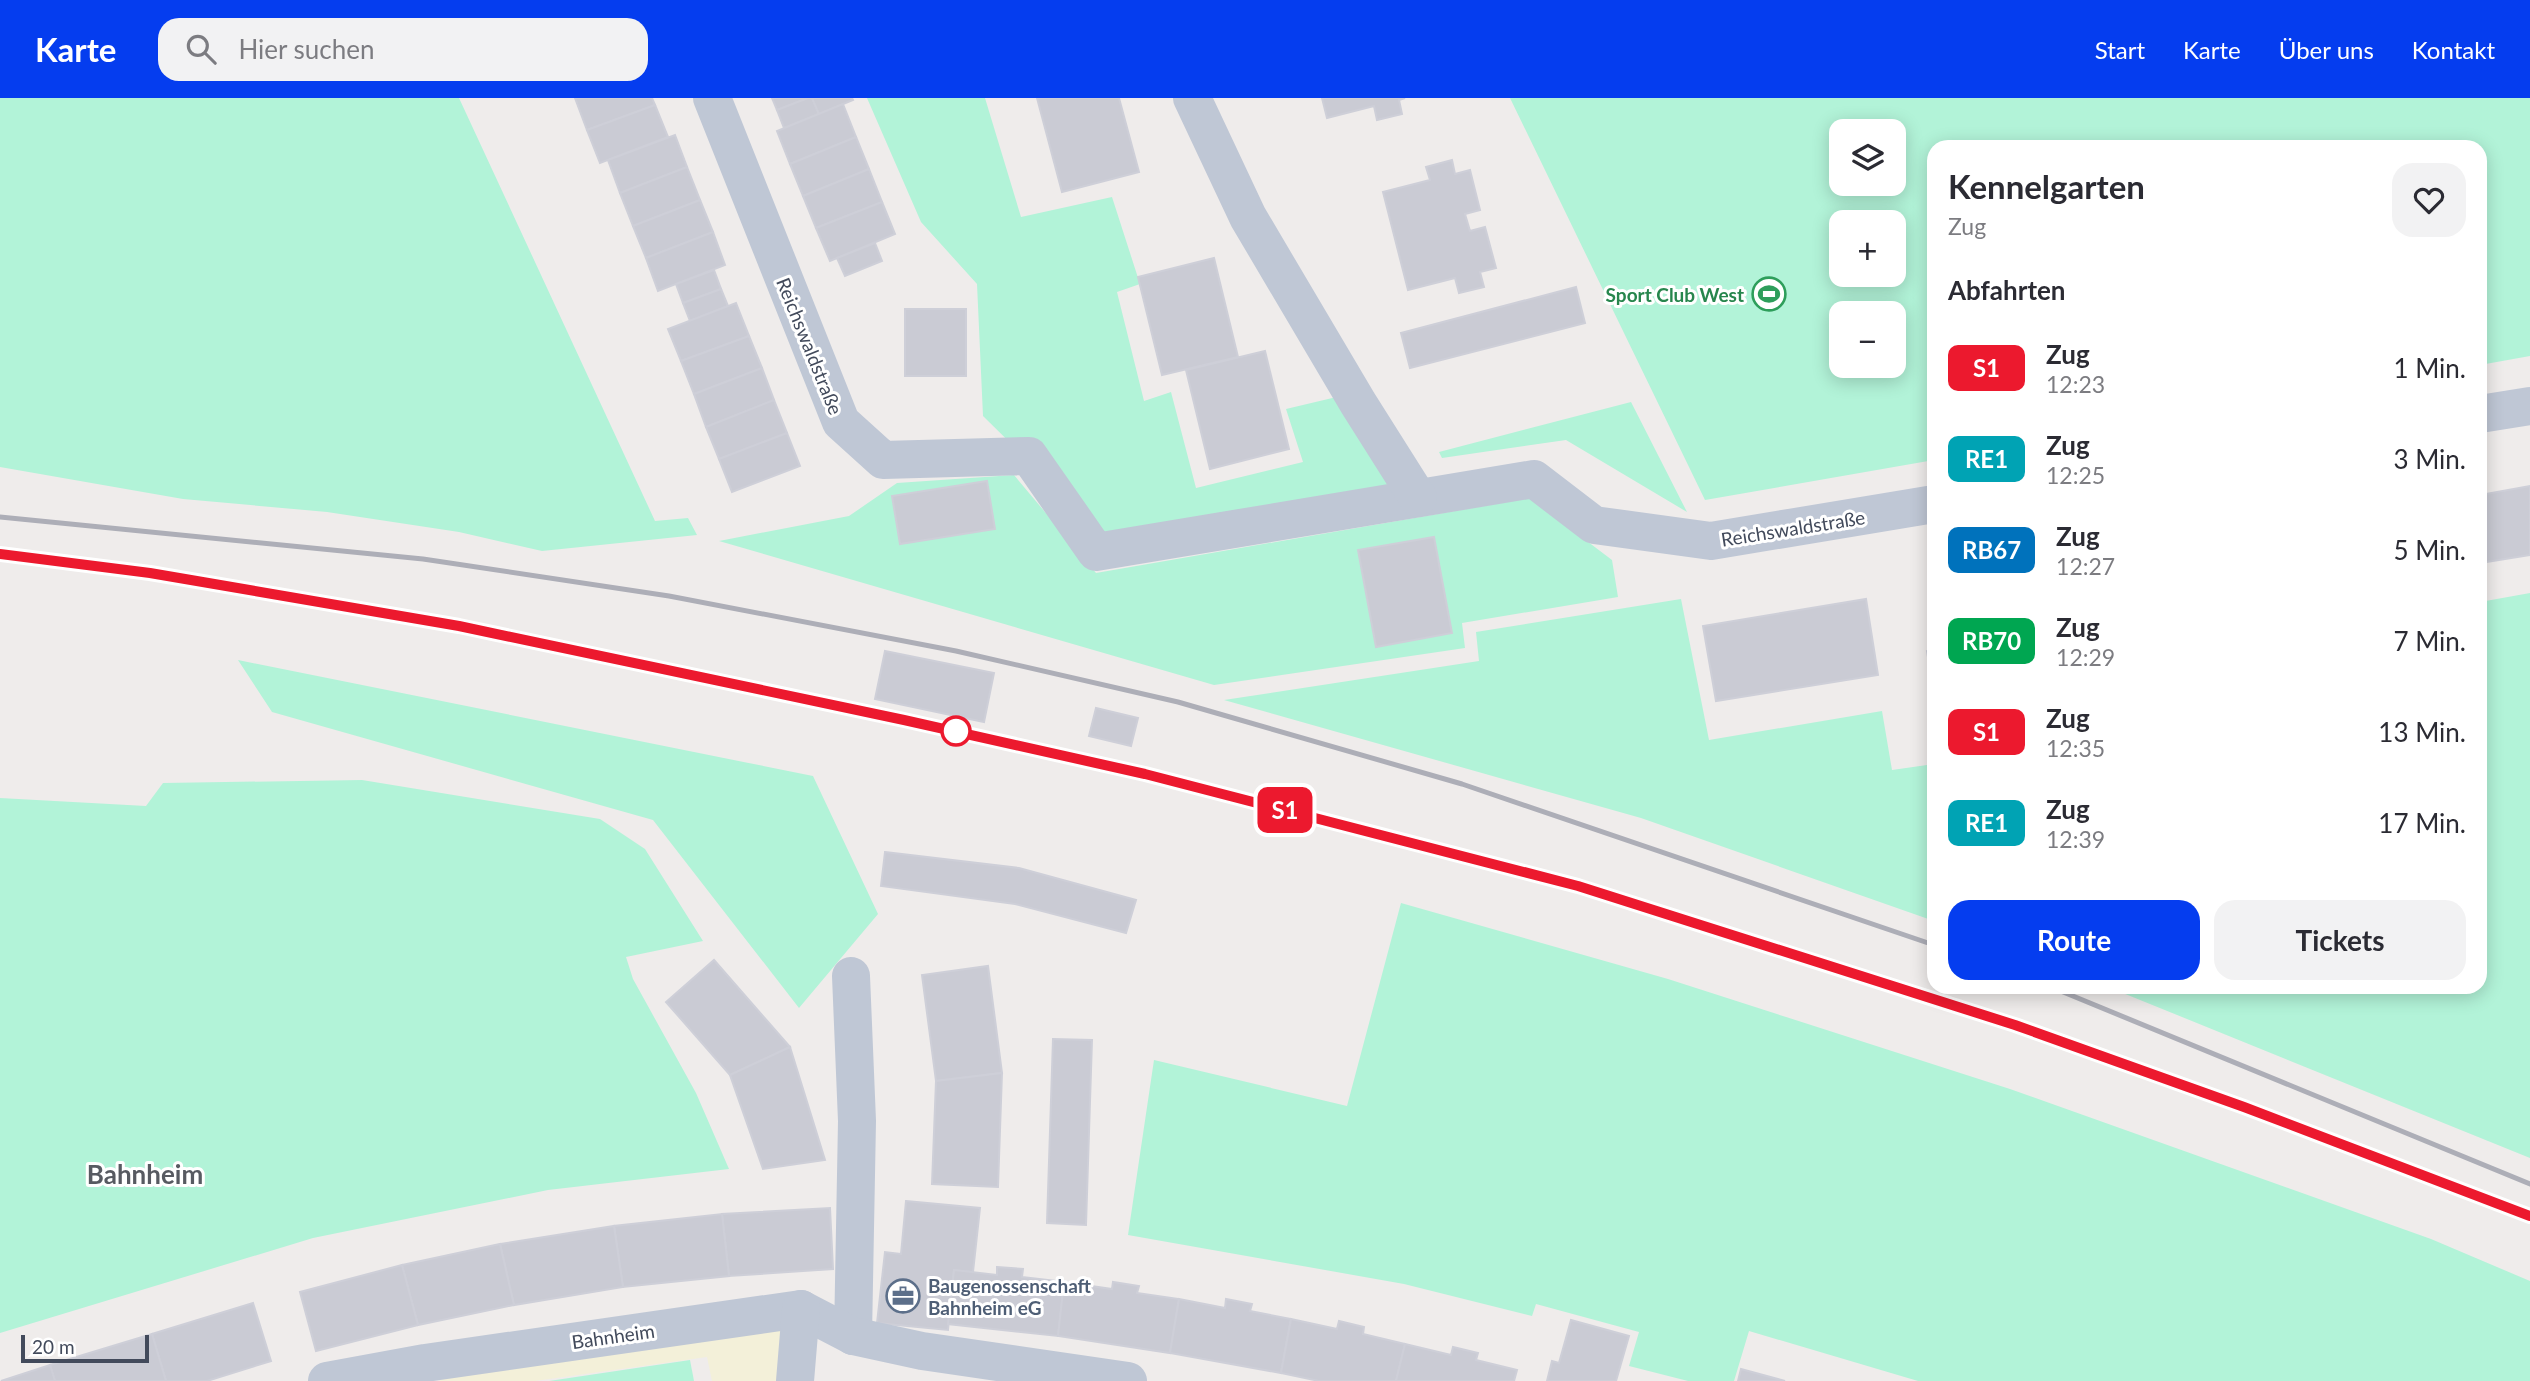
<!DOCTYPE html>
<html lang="de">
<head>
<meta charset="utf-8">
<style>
	body { margin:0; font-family:Lato,sans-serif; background:#f2f2f3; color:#2b2b33; height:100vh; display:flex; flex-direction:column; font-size:26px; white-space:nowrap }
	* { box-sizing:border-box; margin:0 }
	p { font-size:23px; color:#7c7c81 }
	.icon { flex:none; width:38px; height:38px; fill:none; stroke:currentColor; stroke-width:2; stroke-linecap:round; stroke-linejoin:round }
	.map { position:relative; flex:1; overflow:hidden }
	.drawer { position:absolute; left:1927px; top:42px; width:560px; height:854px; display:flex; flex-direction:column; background:#fff; border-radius:21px; box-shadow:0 4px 18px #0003 }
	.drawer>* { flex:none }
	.badge { padding:0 14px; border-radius:10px; font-size:24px; line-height:46px }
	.fabs { position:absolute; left:1829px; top:21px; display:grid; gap:14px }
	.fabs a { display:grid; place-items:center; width:77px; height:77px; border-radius:14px; background:#fff; box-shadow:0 4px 18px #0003; font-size:35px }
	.scale { position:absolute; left:21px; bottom:18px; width:128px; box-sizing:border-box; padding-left:7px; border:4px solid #424a5b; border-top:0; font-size:19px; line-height:24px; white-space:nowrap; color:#424a5b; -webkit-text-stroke:5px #fff; paint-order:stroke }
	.map>.badge { position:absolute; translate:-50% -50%; box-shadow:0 0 0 4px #fff }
	h2 { padding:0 21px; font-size:26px; line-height:63px }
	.round { display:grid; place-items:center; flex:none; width:74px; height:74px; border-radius:21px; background:#f2f2f3 }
	.summary { display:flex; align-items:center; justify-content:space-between; height:119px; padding:0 21px }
	h1 { font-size:33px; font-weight:700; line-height:52px }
	.cta { display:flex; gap:14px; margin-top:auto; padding:14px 21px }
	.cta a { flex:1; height:80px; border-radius:21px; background:#053def; color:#fff; font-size:28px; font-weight:700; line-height:80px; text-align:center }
	.cta a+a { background:#f2f2f3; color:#2b2b33 }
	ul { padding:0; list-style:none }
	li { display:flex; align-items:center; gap:21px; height:91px; padding:0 21px }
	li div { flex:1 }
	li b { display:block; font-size:26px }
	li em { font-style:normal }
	li .badge { min-width:77px; font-weight:700; text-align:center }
	header { display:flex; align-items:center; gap:42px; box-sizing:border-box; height:98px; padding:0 35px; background:#053def; color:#fff }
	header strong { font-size:33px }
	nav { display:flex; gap:38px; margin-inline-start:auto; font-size:24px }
	.search { width:490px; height:63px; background:#f2f2f3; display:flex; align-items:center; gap:18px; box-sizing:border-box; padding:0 24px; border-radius:21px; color:#7c7c81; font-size:26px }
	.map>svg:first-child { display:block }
</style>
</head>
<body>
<header>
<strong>Karte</strong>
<div class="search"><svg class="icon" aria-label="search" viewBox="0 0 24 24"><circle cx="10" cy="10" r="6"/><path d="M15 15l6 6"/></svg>Hier suchen</div>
<nav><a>Start</a><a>Karte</a><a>Über uns</a><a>Kontakt</a></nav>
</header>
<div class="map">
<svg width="2530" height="1283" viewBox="0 0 2530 1283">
	<rect width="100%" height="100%" fill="#efeceb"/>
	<!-- green -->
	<g fill="#b2f3d8" fill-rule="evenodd">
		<polygon points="0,0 459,0 655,423 688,420 697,437 542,453 459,434 327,414 183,401 0,369"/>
		<polygon points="867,0 985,0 1021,119 1112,99 1140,186 1117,194 1144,303 1171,294 1196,390 1303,364 1286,311 1345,297 1396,388 1103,436 983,318 977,186 921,124"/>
		<path d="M1510,0H2530V258L2480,267V49H1934V362L1705,402ZM1841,33H1894V86H1841ZM1841,124H1894V177H1841ZM1841,215H1894V268H1841Z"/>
		<polygon points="1631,304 1687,414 1566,342 1442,360 1439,354"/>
		<polygon points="1014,377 1096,475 1530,400 1612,462 1618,499 1462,525 1465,550 1214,587 719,443 849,418 897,385"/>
		<polygon points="2530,495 2530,1060 2108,889 2480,889 2480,504"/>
		<polygon points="1681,501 1709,642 1882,613 1892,672 1934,666 1934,823 1641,720 1224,602 1479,563 1476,534"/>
		<polygon points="238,562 813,678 878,816 799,910 653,722 272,614"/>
		<polygon points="362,682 600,721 645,751 703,843 626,859 633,881 696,995 729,1071 548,1092 313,1140 0,1235 0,700 146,708 163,685"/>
		<polygon points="1401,805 1668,881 2010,991 2431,1141 2530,1183 2530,1283 1918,1283 1749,1233 1734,1283 1688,1283 1629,1268 1639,1234 1536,1206 1532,1218 1404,1186 1128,1137 1154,962 1347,1008"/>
		<polygon points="690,1262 694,1283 549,1283"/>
	</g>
	<!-- sand -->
	<polygon fill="#f3f0d9" points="784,1231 780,1283 712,1283 707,1259 535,1283 440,1283 438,1272"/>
	<!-- building -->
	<g fill="#cacbd4" stroke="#cecfd8" stroke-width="2">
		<polygon points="575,0 652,0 655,7 587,32"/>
		<polygon points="772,0 808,0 777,12"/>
		<polygon points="808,0 812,0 819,16 784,30 777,12"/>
		<polygon points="812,0 852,0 853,2 819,16"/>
		<polygon points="1037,0 1119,0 1139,74 1062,94"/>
		<polygon points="1322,0 1405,0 1399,2 1402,16 1377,22 1374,8 1327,20"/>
		<polygon points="843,6 856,39 790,66 777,33"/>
		<polygon points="655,7 668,39 600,65 587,32"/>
		<polygon points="675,37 687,69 620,95 608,62"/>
		<polygon points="856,39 869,71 803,98 790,66"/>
		<polygon points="1452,62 1455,76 1470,72 1480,112 1465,116 1470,133 1485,129 1496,170 1480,174 1484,189 1459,195 1455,180 1408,192 1383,94 1430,82 1426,69"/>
		<polygon points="687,69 700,102 633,128 620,95"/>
		<polygon points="869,71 882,104 816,130 803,98"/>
		<polygon points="700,102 713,134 646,160 633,128"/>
		<polygon points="882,104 895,136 830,163 816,130"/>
		<polygon points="713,134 725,167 658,193 646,160"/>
		<polygon points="875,145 882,163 845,178 837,160"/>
		<polygon points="1214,160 1238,259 1162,277 1138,179"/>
		<polygon points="714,172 721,191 683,205 676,186"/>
		<polygon points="1576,189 1585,225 1410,270 1401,235"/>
		<polygon points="721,191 728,208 690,223 683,205"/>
		<polygon points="736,205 749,238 681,263 668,231"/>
		<rect x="905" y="211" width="61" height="67"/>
		<polygon points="749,238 762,270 694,296 681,263"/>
		<polygon points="1265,253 1289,351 1210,371 1186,272"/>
		<polygon points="762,270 774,302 706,329 694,296"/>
		<polygon points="774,302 787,335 719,361 706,329"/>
		<polygon points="787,335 800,368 732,394 719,361"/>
		<polygon points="987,383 995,431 900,446 892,398"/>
		<polygon points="2530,388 2530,457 2480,465 2480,397"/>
		<polygon points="1434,439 1452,535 1376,549 1358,452"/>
		<polygon points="1866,501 1878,577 1716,603 1703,528"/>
		<polygon points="1934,552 1934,596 1927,553"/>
		<polygon points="885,553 994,575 984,624 875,601"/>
		<polygon points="1096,610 1138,620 1131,648 1089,638"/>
		<polygon points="885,754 1019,770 1136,802 1126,835 1015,806 881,788"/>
		<polygon points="714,862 790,949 730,977 666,904"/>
		<polygon points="988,868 1002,975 936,983 922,877"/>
		<polygon points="1053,941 1092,942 1086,1127 1047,1125"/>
		<polygon points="790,949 825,1062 763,1071 730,977"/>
		<polygon points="1002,975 998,1089 932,1086 936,983"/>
		<polygon points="906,1103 980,1110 973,1174 954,1172 948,1232 877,1225 885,1154 901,1156"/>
		<polygon points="830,1110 833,1171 729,1178 722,1116"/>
		<polygon points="722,1116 729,1178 623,1189 614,1128"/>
		<polygon points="614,1128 623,1189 514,1207 500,1146"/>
		<polygon points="500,1146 514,1207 418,1227 402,1167"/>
		<polygon points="402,1167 418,1227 316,1253 300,1194"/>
		<polygon points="997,1169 1023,1171 1022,1179 1064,1184 1058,1238 948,1226 954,1172 997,1177"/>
		<polygon points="1064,1184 1112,1191 1113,1184 1139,1188 1137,1195 1179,1201 1170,1255 1058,1238"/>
		<polygon points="1179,1201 1225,1210 1226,1201 1252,1206 1250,1213 1291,1221 1281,1275 1170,1255"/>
		<polygon points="253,1205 271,1263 207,1283 166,1283 152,1236"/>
		<polygon points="1291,1221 1337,1231 1339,1223 1364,1229 1363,1236 1405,1246 1396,1283 1319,1283 1281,1275"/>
		<polygon points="1571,1222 1629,1238 1616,1283 1547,1283 1552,1263 1559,1265"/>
		<polygon points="152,1236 166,1283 55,1283 50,1267"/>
		<polygon points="1405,1246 1451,1257 1453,1249 1478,1255 1476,1262 1517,1272 1514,1283 1396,1283"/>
		<polygon points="50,1267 55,1283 1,1283"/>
		<polygon points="1741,1271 1785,1283 1738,1283"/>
	</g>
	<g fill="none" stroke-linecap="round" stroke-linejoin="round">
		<!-- minor -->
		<g stroke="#bfc7d5" stroke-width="38">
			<polyline points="712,0 841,324 883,362 1029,358 1096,454 1534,381 1594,427 1711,443 1934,406"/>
			<polyline points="1192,0 1248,119 1358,305 1418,400"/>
			<polyline points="2480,316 2530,308"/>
			<polyline points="851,878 857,1023 853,1238"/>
			<polyline points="327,1283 425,1265 801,1211 853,1238 922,1253 1128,1283"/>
			<polyline points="795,1283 801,1211"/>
		</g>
		<!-- rail -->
		<g stroke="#adaeb7" stroke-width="5">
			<polyline points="0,419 423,461 669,498 956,553 1178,604 1462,686 1934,847"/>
			<polyline points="0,456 150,475 459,528 930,627 1145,676 1579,788 2016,927 2244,1009 2530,1118"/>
			<polyline points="2051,889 2530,1086"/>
		</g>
	</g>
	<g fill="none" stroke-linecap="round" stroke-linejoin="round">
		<defs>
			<polyline id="line" points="0,456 150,475 459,528 904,622 1145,676 1578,788 2015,927 2244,1009 2530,1118"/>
		</defs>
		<!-- line casing -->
		<use href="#line" stroke="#fff" stroke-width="16"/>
		<!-- line -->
		<use href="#line" stroke="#ec192e" stroke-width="10"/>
	</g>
	<!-- icons -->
	<defs>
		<symbol id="stadium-ring" viewBox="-11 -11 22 22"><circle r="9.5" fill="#fff" stroke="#2e9e5b" stroke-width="1.5"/><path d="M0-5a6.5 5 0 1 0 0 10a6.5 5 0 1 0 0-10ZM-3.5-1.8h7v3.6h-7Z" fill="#2e9e5b"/></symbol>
		<symbol id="office-ring" viewBox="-11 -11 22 22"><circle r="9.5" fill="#fff" stroke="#5c6f8a" stroke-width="1.5"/><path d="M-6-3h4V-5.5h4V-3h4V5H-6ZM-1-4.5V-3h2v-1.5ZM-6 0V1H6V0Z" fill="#5c6f8a"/></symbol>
	</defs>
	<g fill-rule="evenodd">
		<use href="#stadium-ring" x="1750" y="177" width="38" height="38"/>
		<use href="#office-ring" x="884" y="1179" width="38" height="38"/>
	</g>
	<!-- markers -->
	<circle fill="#fff" stroke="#ec192e" stroke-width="3.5" cx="956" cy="633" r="14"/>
	<g text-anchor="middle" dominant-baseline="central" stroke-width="6" stroke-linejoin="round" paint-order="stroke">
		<!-- leisure labels -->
		<g font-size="19" font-weight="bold" fill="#27864d" stroke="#fff" text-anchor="end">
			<text x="1744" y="196">Sport Club West</text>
		</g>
		<!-- street labels -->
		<g font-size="19" fill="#424a5b" stroke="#fff">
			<text transform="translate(810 248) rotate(68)">Reichswaldstraße</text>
			<text transform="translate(1793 430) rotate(-9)">Reichswaldstraße</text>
			<text transform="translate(613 1238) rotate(-8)">Bahnheim</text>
		</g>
		<!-- service labels -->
		<g font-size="19" font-weight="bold" fill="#4e5e75" stroke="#fff" text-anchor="start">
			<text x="928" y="1187">Baugenossenschaft<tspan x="928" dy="22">Bahnheim eG</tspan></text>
		</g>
		<!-- district labels -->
		<g font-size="26" font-weight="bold" fill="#575a61" stroke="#fff">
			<text x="145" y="1076">Bahnheim</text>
		</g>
	</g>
</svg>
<div class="fabs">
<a><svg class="icon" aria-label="layers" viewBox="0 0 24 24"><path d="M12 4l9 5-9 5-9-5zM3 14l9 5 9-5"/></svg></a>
<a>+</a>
<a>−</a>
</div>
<div class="scale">20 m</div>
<b class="badge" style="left:1285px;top:712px;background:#ec192e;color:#fff">S1</b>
<section class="drawer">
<div class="summary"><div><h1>Kennelgarten</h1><p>Zug</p></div><a class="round"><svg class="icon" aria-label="heart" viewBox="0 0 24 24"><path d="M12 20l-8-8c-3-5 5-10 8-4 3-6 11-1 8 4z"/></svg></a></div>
<h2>Abfahrten</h2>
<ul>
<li><span class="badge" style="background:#ec192e;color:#fff">S1</span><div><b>Zug</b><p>12:23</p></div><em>1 Min.</em></li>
<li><span class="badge" style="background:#00a3b4;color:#fff">RE1</span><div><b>Zug</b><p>12:25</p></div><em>3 Min.</em></li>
<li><span class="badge" style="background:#0072bc;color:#fff">RB67</span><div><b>Zug</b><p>12:27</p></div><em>5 Min.</em></li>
<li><span class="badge" style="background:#00a651;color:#fff">RB70</span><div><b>Zug</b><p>12:29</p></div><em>7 Min.</em></li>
<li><span class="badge" style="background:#ec192e;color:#fff">S1</span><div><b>Zug</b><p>12:35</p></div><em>13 Min.</em></li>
<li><span class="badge" style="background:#00a3b4;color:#fff">RE1</span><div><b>Zug</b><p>12:39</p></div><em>17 Min.</em></li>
</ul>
<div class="cta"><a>Route</a><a>Tickets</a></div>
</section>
</div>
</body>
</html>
